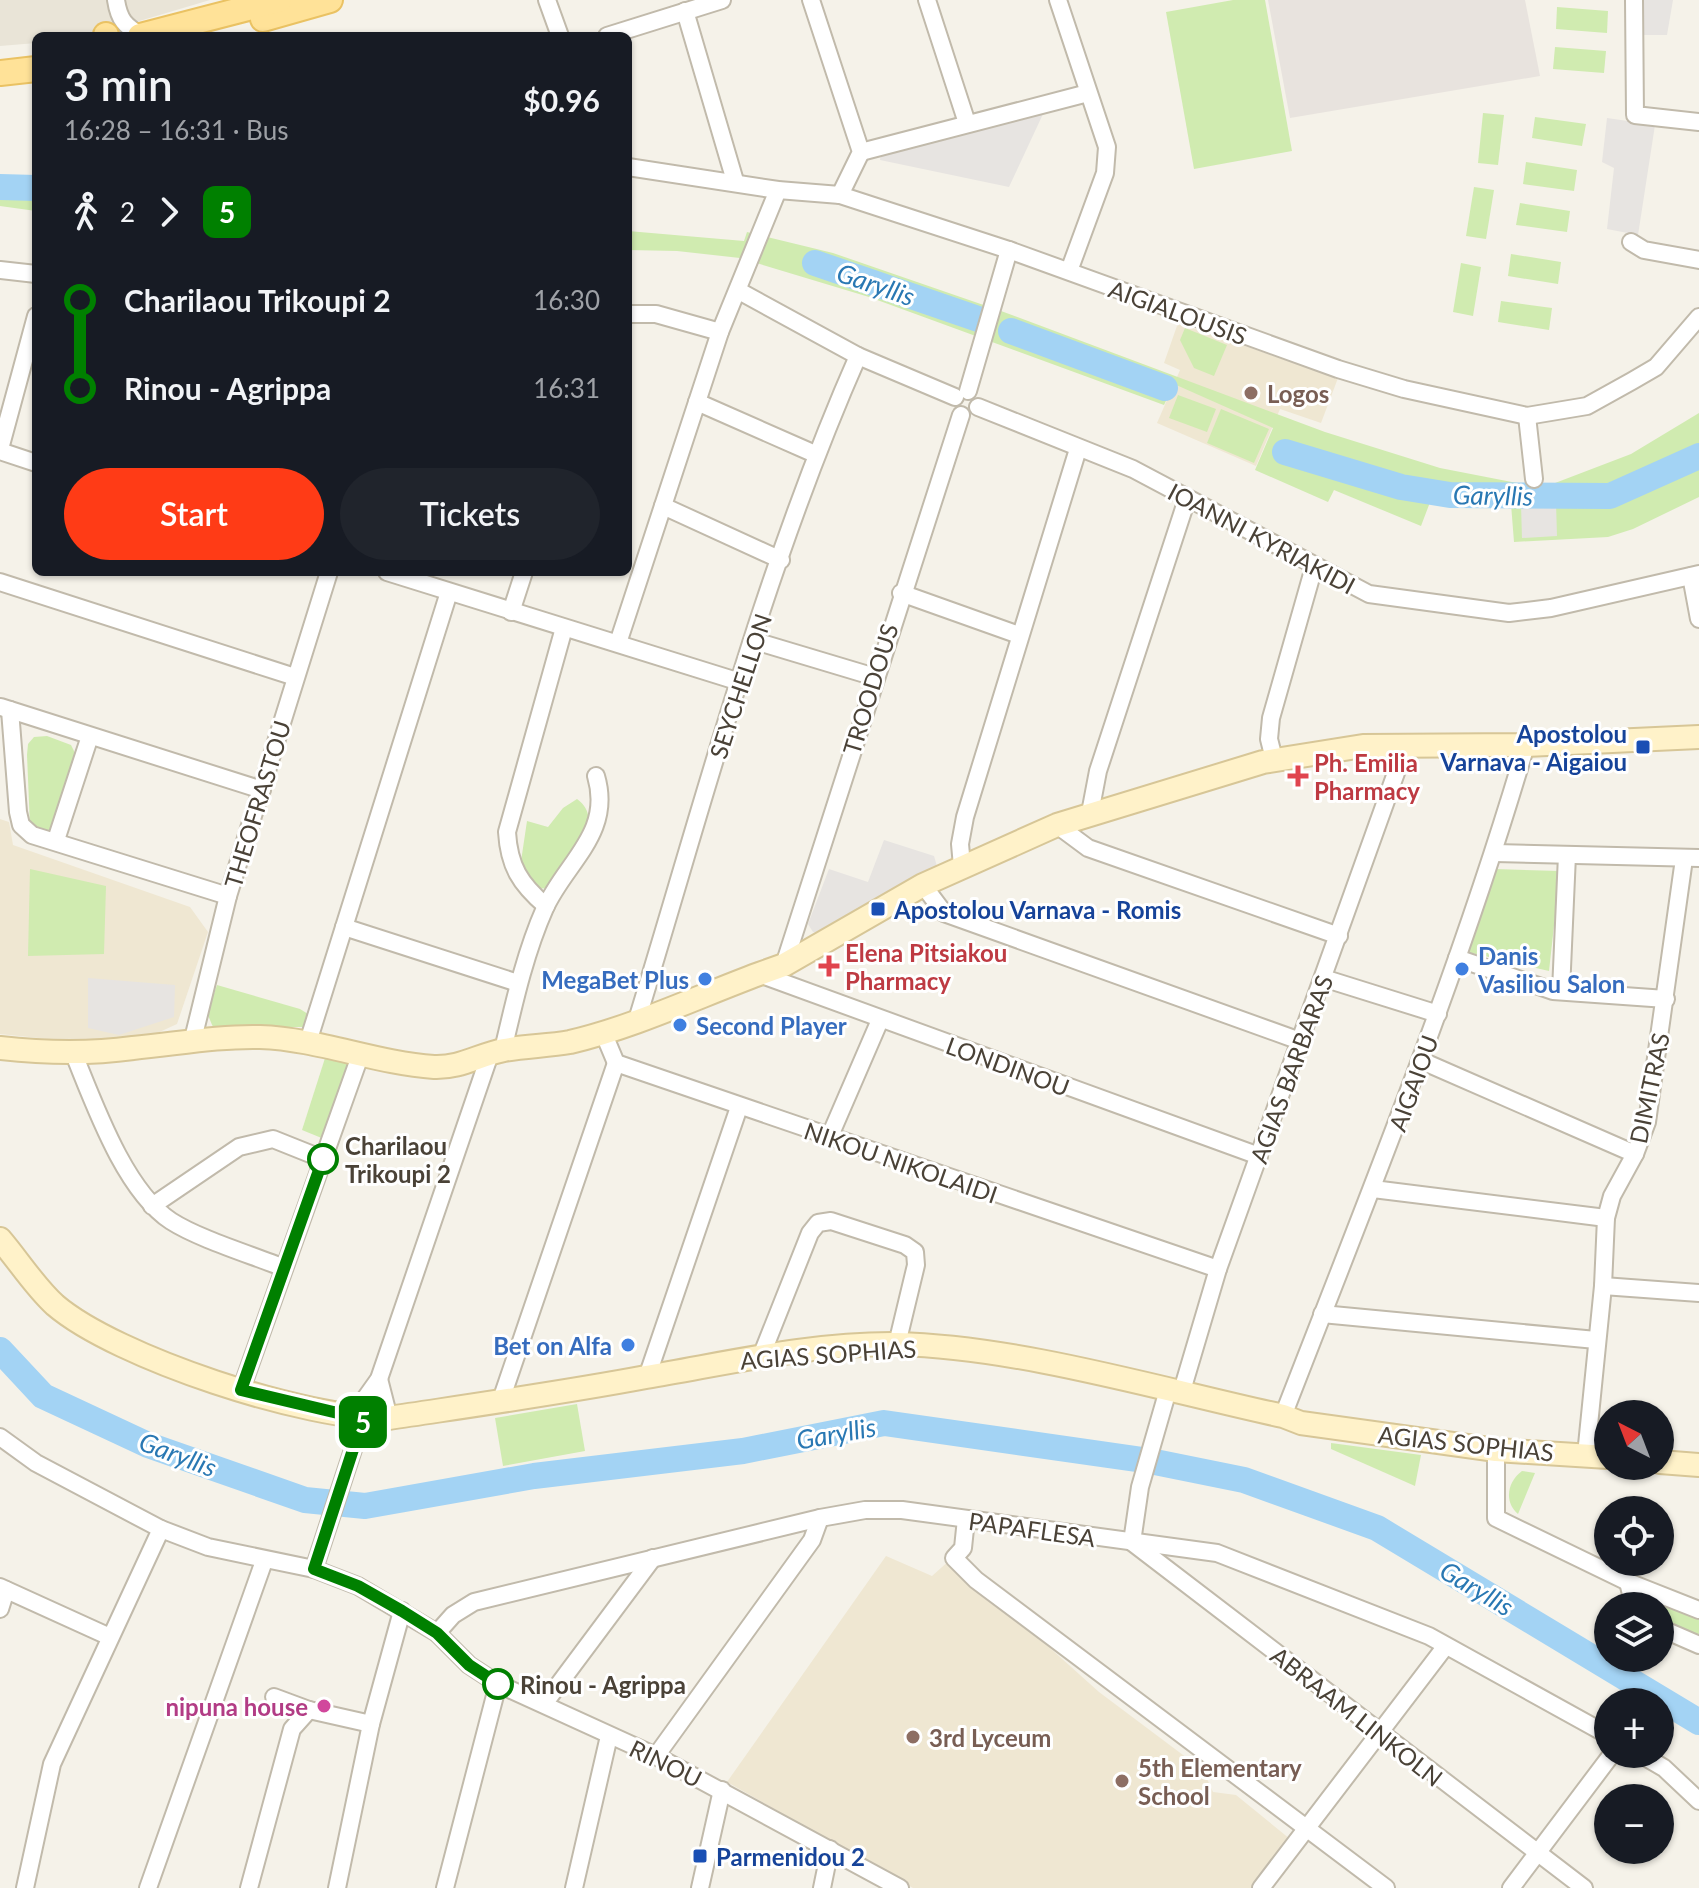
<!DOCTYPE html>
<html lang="en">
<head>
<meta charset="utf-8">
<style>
	body { margin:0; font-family:Lato,sans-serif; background:#20242c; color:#f1f3f6; height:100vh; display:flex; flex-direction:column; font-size:30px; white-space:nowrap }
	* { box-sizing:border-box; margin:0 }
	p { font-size:26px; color:#9ea1a6 }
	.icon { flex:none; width:44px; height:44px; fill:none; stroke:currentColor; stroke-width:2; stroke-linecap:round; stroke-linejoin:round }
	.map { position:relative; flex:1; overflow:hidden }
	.details { position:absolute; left:32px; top:32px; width:600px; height:544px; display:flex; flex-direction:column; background:#171b24; border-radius:12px; box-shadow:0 2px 6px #0004 }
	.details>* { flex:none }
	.badge { padding:0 16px; border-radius:12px; font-size:28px; line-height:52px }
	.needle { width:52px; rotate:318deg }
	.controls { position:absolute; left:1594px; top:1400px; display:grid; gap:16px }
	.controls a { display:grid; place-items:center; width:80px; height:80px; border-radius:50%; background:#171b24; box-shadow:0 2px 6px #0004; font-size:40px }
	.map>.badge { position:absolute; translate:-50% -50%; box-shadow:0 0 0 4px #fff }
	.legs { display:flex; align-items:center; gap:12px; height:88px; padding:0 32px; font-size:26px }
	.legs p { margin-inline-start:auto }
	.summary { display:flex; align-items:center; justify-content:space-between; height:136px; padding:0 32px }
	h1 { font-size:44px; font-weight:600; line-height:60px }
	.action { display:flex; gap:16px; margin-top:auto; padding:16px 32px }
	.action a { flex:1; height:92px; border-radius:48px; background:#ff3b16; color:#fff; font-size:32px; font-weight:600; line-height:92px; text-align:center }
	.action a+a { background:#20242c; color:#f1f3f6 }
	ul { padding:0 32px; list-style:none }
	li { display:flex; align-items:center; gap:28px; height:88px; font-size:30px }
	li i { display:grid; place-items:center; width:12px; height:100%; margin:0 10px; background:currentColor }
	li i::after { content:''; width:20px; height:20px; margin:-10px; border:6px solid; border-radius:50%; background:#171b24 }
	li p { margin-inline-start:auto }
	li:first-child i { background:linear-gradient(#0000 50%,currentColor 0) }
	li:last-child i { background:linear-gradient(currentColor 50%,#0000 0) }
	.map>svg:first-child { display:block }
</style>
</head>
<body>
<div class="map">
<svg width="1699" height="1888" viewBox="0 0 1699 1888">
	<rect width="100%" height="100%" fill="#f5f2e9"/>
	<!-- residential -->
	<polygon fill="#e9e4d7" points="0,0 210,0 89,36 36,36 36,43 0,46"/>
	<!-- industrial -->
	<polygon fill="#e8e3de" points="1268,0 1525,0 1540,76 1290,118"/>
	<!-- education -->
	<g fill="#efe7d2">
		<polygon points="1178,323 1338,378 1321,423 1280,409 1256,466 1157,423 1180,370 1164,363"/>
		<polygon points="0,819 9,822 13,845 190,907 208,932 177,1024 153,1035 86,1043 0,1034"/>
		<polygon points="886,1556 932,1576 951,1559 1099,1692 1203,1770 1213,1792 1236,1795 1290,1839 1251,1888 913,1888 727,1782"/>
	</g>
	<!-- green -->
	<g fill="#d0ebb0">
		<polygon points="1233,0 1265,0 1292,151 1194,169 1166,12"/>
		<polygon points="1557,7 1608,11 1607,33 1556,29"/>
		<polygon points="1555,47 1606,51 1604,73 1553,69"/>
		<polygon points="1483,113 1504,115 1498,165 1478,163"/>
		<polygon points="1535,117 1586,124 1582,146 1532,138"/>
		<polygon points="1526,162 1577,170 1574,191 1523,184"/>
		<polygon points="0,180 36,183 36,211 0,206"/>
		<polygon points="1474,187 1494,190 1486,239 1466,236"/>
		<polygon points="1520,203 1570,211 1567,232 1516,225"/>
		<polygon points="628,231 744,241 747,232 833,253 1001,311 1325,432 1440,468 1542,488 1631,454 1699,413 1699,497 1633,529 1608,537 1514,542 1511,504 1462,508 1432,497 1421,526 1334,490 1328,502 1255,470 1273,428 1174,384 1164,405 869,297 740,258 677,251 628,250"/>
		<polygon points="1511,254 1561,262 1558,284 1508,276"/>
		<polygon points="1461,263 1481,267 1473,316 1453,312"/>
		<polygon points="1501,301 1552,308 1549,330 1498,322"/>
		<polygon points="1185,328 1227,345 1214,376 1194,368 1180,340"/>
		<polygon points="1178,395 1216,409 1207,432 1169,418"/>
		<polygon points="1221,409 1269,429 1254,463 1207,443"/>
		<polygon points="47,736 71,745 75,753 50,835 30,826 27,755 28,744 34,737"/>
		<path d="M577,799C609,822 566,865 551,888L533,889L520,868L527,821L548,827L563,808Z"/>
		<polygon points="30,869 106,886 104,954 28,956"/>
		<polygon points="1495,869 1560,871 1549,971 1463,951"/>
		<polygon points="217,985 300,1009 308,1014 306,1027 213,1027 207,1013"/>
		<polygon points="326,1055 346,1058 350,1066 324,1139 302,1130"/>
		<polygon points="577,1404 585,1451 503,1466 495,1418"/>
		<polygon points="1331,1443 1421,1455 1415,1486 1331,1449"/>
		<path d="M1522,1471L1535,1473L1518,1514C1504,1502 1507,1482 1522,1471Z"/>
		<polygon points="1640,1594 1699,1614 1699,1639 1660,1623 1660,1606 1645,1606"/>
	</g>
	<!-- parking -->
	<g fill="#e7e4e1">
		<polygon points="1640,0 1673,0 1667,35 1640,35"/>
		<polygon points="1043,114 1009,187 880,160 881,153 890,149"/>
		<polygon points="1607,118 1655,125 1638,235 1607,229 1614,168 1602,162"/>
		<polygon points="1556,503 1557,536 1522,538 1521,504"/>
		<polygon points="884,840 934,856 938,870 817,933 813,932 808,924 829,869 868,882"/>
		<polygon points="88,978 175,985 174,1017 119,1035 88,1028"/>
	</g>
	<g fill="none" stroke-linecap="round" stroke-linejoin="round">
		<!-- river -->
		<g stroke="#a3d3f4" stroke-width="26">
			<polyline points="0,187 36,188"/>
			<polyline points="815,263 981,320"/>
			<polyline points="1011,331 1165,388"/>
			<polyline points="1285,452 1401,487 1450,495 1610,496 1699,456"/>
			<polyline points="0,1350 43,1396 148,1445 305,1500 365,1506 534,1476 743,1451 884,1423 1150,1461 1244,1480 1377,1528 1699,1722"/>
		</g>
		<defs>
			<g id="street">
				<path d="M116,0C119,20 125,26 142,36"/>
				<polyline points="547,0 560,36"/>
				<polyline points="811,0 861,152 840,195"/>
				<polyline points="927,0 967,123"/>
				<polyline points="1058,0 1107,147 1105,173 1069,271"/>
				<polyline points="1634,0 1635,115 1699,122"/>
				<polyline points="685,11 735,181"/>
				<polyline points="607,36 722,0"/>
				<polyline points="861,152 1088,93"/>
				<polyline points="628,167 778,190 840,195 1009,250 1338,369 1404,389 1527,416 1587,406 1632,381 1656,367 1699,317"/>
				<polyline points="1631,242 1644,250 1699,260"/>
				<polyline points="0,270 36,274"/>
				<polyline points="739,291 858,356 955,397"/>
				<polyline points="628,314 656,314 720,332"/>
				<polyline points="968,391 1009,250"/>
				<polyline points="697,402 815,454"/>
				<polyline points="978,407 1133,469 1369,594 1509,613 1551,608 1699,574"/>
				<polyline points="1527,416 1534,479"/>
				<polyline points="0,449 36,316"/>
				<polyline points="0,451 36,463"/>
				<polyline points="663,506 781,560"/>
				<polyline points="387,572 740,682"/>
				<polyline points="1691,576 1699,619"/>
				<polyline points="0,582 295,677"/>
				<polyline points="901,593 1019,635"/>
				<polyline points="511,612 524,572"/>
				<polyline points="755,641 875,677"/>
				<polyline points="618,643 720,332 778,190"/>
				<polyline points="1,707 262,790"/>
				<polyline points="10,710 18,812 21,825 32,835 228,896"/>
				<polyline points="1274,759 1269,739 1271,718 1314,567"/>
				<polyline points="1090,813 1098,771 1187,499"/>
				<polyline points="1057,825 1088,848 1339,936"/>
				<polyline points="56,840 90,736"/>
				<polyline points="1495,853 1699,858"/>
				<polyline points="962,866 960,844 965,817 1078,449"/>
				<polyline points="923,885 944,913 1300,1041"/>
				<path d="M546,906C520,884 509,866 507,832L564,628"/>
				<polyline points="344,927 518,983"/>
				<polyline points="1457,958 1553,991 1666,999"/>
				<polyline points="784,965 961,415"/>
				<polyline points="759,974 1259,1156"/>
				<polyline points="1323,978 1438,1014"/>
				<polyline points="1561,991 1567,855"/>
				<path d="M637,1020C705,798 764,569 858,356"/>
				<polyline points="603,1032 616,1063 1218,1269"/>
				<polyline points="193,1039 228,896 329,572"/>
				<polyline points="308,1042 449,592"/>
				<path d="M503,1050C514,1003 525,953 545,908C566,862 613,833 596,776"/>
				<path d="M73,1052C94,1103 124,1190 171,1221C199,1239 252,1255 284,1268"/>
				<polyline points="1422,1061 1635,1154"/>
				<polyline points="829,1138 880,1020"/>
				<polyline points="1373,1189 1606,1218"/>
				<polyline points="152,1206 239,1147 273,1139 323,1159"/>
				<polyline points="1603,1286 1699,1293"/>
				<polyline points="1322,1314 1596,1340"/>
				<polyline points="762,1354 810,1233 818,1223 831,1221 905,1245 915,1252 916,1265 897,1344"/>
				<polyline points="647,1377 739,1107"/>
				<polyline points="379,1379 389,1418"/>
				<polyline points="241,1390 360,1056"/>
				<polyline points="1181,1394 1218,1269 1406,745"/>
				<polyline points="501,1400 616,1063"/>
				<path d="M1283,1416C1369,1194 1459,974 1526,745"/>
				<polyline points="352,1417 379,1379 490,1054"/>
				<polyline points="0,1437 36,1463 161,1529 208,1547 314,1569 358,1586 437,1633 469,1665 498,1684 656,1756 900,1888"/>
				<polyline points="1496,1450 1496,1518 1628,1582 1699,1610"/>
				<polyline points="1586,1455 1603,1286 1606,1218 1612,1196 1635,1154 1647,1122 1684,859"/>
				<polyline points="966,1519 963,1548 954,1558 976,1580 1386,1888"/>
				<polyline points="1132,1542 1140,1487 1168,1390"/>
				<polyline points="1133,1543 1584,1888"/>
				<polyline points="314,1569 363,1419"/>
				<polyline points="1628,1582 1634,1606"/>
				<polyline points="0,1587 110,1637"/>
				<polyline points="0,1609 6,1590"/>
				<polyline points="1660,1628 1699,1645"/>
				<polyline points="437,1633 453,1615 474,1602 820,1518 865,1510 902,1510 1217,1553 1429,1636 1608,1735"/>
				<polyline points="274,1697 309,1710 371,1724"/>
				<polyline points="544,1704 653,1558"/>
				<polyline points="1640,1754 1664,1768 1699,1801"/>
				<polyline points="656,1756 812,1540 820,1518"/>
				<polyline points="25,1888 52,1764 161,1529"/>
				<polyline points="148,1888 264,1561"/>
				<polyline points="249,1888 292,1729 309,1710"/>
				<polyline points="337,1888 371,1724 402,1611"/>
				<polyline points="445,1888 498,1684"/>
				<polyline points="574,1888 609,1736"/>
				<polyline points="700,1888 722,1790"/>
				<polyline points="822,1888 830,1849"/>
				<polyline points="1261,1888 1445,1647"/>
				<polyline points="1511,1888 1612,1754"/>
			</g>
			<g id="secondary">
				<path d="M0,1048C44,1053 89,1054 133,1048C176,1044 217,1036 260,1037C319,1039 375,1063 434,1067C461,1068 478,1055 504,1050C525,1046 548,1046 570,1042C634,1027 697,997 759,974L784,965L923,885L1057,825L1263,762L1363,746L1526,745L1699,737"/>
				<path d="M0,1239C18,1260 35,1287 55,1305C117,1358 308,1420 389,1418C475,1405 561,1393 646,1377C729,1363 812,1343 897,1344C1020,1347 1163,1390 1283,1416L1301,1423L1496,1450L1608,1457"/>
				<polyline points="1660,1462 1699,1465"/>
			</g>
			<g id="primary">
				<polyline points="263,19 330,0"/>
				<polyline points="106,35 106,36"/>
				<polyline points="140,36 279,0"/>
				<polyline points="0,73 36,69"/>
			</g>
		</defs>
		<!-- street casing -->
		<use href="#street" stroke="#c1baab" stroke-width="20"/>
		<!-- secondary casing -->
		<use href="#secondary" stroke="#d7c697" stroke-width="26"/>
		<!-- primary casing -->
		<use href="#primary" stroke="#eac263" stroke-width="28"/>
		<!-- street -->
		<use href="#street" stroke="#fff" stroke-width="16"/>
		<!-- secondary -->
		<use href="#secondary" stroke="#fff2c9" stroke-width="22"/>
		<!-- primary -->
		<use href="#primary" stroke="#ffe298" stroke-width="24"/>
	</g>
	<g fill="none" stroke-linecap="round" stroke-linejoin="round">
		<defs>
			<polyline id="line-1" points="323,1159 241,1390 363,1419 314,1569 358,1586 402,1611 437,1633 469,1665 498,1684"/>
		</defs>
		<!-- line-1 casing -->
		<use href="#line-1" stroke="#fff" stroke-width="18"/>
		<!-- line-1 -->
		<use href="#line-1" stroke="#008000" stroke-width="12"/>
	</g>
	<!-- markers -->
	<g fill="#8d6e63" stroke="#fff" stroke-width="3">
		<circle cx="1251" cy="393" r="8"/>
		<circle cx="913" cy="1737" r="8"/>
		<circle cx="1122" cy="1781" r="8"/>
	</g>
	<g fill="#1a4fb4" stroke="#fff" stroke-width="3">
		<rect x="1635" y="739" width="16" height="16" rx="4"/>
		<rect x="870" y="901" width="16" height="16" rx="4"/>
		<rect x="692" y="1848" width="16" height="16" rx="4"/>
	</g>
	<g fill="#e0444e" stroke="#fff" stroke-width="3">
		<path d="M1294 764h8v8h8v8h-8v8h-8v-8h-8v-8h8z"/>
		<path d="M825 954h8v8h8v8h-8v8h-8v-8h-8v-8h8z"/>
	</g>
	<g fill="#3f7fe0" stroke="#fff" stroke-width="3">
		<circle cx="1462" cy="969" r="8"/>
		<circle cx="705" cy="979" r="8"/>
		<circle cx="680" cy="1025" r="8"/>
		<circle cx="628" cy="1345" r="8"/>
	</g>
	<g fill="#fff" stroke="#008000" stroke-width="4">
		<circle cx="323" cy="1159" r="14"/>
		<circle cx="498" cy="1684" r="14"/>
	</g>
	<circle fill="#d1479c" stroke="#fff" stroke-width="3" cx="324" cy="1706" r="8"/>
	<g text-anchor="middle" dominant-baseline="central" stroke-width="6" stroke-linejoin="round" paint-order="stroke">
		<!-- street labels -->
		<g font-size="24" fill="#4a4237" stroke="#fff">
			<text transform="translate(1178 312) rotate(20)">AIGIALOUSIS</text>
			<text transform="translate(1262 538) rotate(28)">IOANNI KYRIAKIDI</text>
			<text transform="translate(740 686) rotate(-72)">SEYCHELLON</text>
			<text transform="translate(870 689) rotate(-73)">TROODOUS</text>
			<text transform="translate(257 804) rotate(-73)">THEOFRASTOU</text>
			<text transform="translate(1008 1066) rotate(20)">LONDINOU</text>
			<text transform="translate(1291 1069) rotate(-70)">AGIAS BARBARAS</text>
			<text transform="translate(1413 1083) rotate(-70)">AIGAIOU</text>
			<text transform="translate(1649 1088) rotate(-78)">DIMITRAS</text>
			<text transform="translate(901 1162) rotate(19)">NIKOU NIKOLAIDI</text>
			<text transform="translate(828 1354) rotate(-4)">AGIAS SOPHIAS</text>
			<text transform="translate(1466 1443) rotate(6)">AGIAS SOPHIAS</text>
			<text transform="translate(1032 1529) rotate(8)">PAPAFLESA</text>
			<text transform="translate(1357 1716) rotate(38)">ABRAAM LINKOLN</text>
			<text transform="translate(666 1763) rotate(26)">RINOU</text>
		</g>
		<!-- education labels -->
		<g font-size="24" font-weight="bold" fill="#785e54" stroke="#fff" text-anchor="start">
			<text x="1267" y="393">Logos</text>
			<text x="929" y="1737">3rd Lyceum</text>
			<text x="1138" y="1767">5th Elementary<tspan x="1138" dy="28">School</tspan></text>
		</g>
		<!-- transit labels -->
		<g font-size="24" font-weight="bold" fill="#164399" stroke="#fff" text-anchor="start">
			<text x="1627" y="733" text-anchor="end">Apostolou<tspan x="1627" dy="28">Varnava - Aigaiou</tspan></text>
			<text x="894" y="909">Apostolou Varnava - Romis</text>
			<text x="716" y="1856">Parmenidou 2</text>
		</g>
		<!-- health labels -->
		<g font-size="24" font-weight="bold" fill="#be3a42" stroke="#fff" text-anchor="start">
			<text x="1314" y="762">Ph. Emilia<tspan x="1314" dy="28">Pharmacy</tspan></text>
			<text x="845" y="952">Elena Pitsiakou<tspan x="845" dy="28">Pharmacy</tspan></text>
		</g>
		<!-- shop labels -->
		<g font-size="24" font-weight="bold" fill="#366cbe" stroke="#fff" text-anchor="start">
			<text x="1478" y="955">Danis<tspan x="1478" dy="28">Vasiliou Salon</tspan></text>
			<text x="689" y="979" text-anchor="end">MegaBet Plus</text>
			<text x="696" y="1025">Second Player</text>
			<text x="612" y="1345" text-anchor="end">Bet on Alfa</text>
		</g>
		<!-- stop labels -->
		<g font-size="24" font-weight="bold" fill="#4a4237" stroke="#fff" text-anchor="start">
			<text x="345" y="1145">Charilaou<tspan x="345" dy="28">Trikoupi 2</tspan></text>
			<text x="520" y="1684">Rinou - Agrippa</text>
		</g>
		<!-- hotel labels -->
		<g font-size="24" font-weight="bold" fill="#b23c85" stroke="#fff" text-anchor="end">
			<text x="308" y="1706">nipuna house</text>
		</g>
		<!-- water labels -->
		<g font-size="26" font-style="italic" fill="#2978b3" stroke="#fff">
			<text transform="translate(876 284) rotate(19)">Garyllis</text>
			<text transform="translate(1493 495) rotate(1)">Garyllis</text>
			<text transform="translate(836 1433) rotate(-10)">Garyllis</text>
			<text transform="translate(178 1454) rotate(21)">Garyllis</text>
			<text transform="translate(1477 1588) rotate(31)">Garyllis</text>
		</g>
	</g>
</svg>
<div class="controls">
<a><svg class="needle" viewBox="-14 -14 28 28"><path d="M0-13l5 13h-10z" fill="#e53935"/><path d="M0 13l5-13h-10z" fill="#9ea1a6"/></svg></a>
<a><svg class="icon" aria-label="locate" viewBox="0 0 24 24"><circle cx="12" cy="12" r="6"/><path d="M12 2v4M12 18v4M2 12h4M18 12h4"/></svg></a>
<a><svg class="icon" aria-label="layers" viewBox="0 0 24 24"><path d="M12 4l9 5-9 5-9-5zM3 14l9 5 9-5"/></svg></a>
<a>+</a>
<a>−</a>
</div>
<b class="badge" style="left:363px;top:1422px;background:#008000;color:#fff">5</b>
<section class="details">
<div class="summary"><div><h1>3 min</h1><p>16:28 – 16:31 · Bus</p></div><b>$0.96</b></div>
<div class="legs"><svg class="icon" aria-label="walk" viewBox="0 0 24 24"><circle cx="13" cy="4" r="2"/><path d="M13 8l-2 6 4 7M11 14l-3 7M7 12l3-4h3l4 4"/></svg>2<svg class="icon" aria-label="forward" viewBox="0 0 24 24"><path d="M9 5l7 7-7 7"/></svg><b class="badge" style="background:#008000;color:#fff">5</b></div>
<ul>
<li><i style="color:#008000"></i><b>Charilaou Trikoupi 2</b><p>16:30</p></li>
<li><i style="color:#008000"></i><b>Rinou - Agrippa</b><p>16:31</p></li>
</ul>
<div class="action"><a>Start</a><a>Tickets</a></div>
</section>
</div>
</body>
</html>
